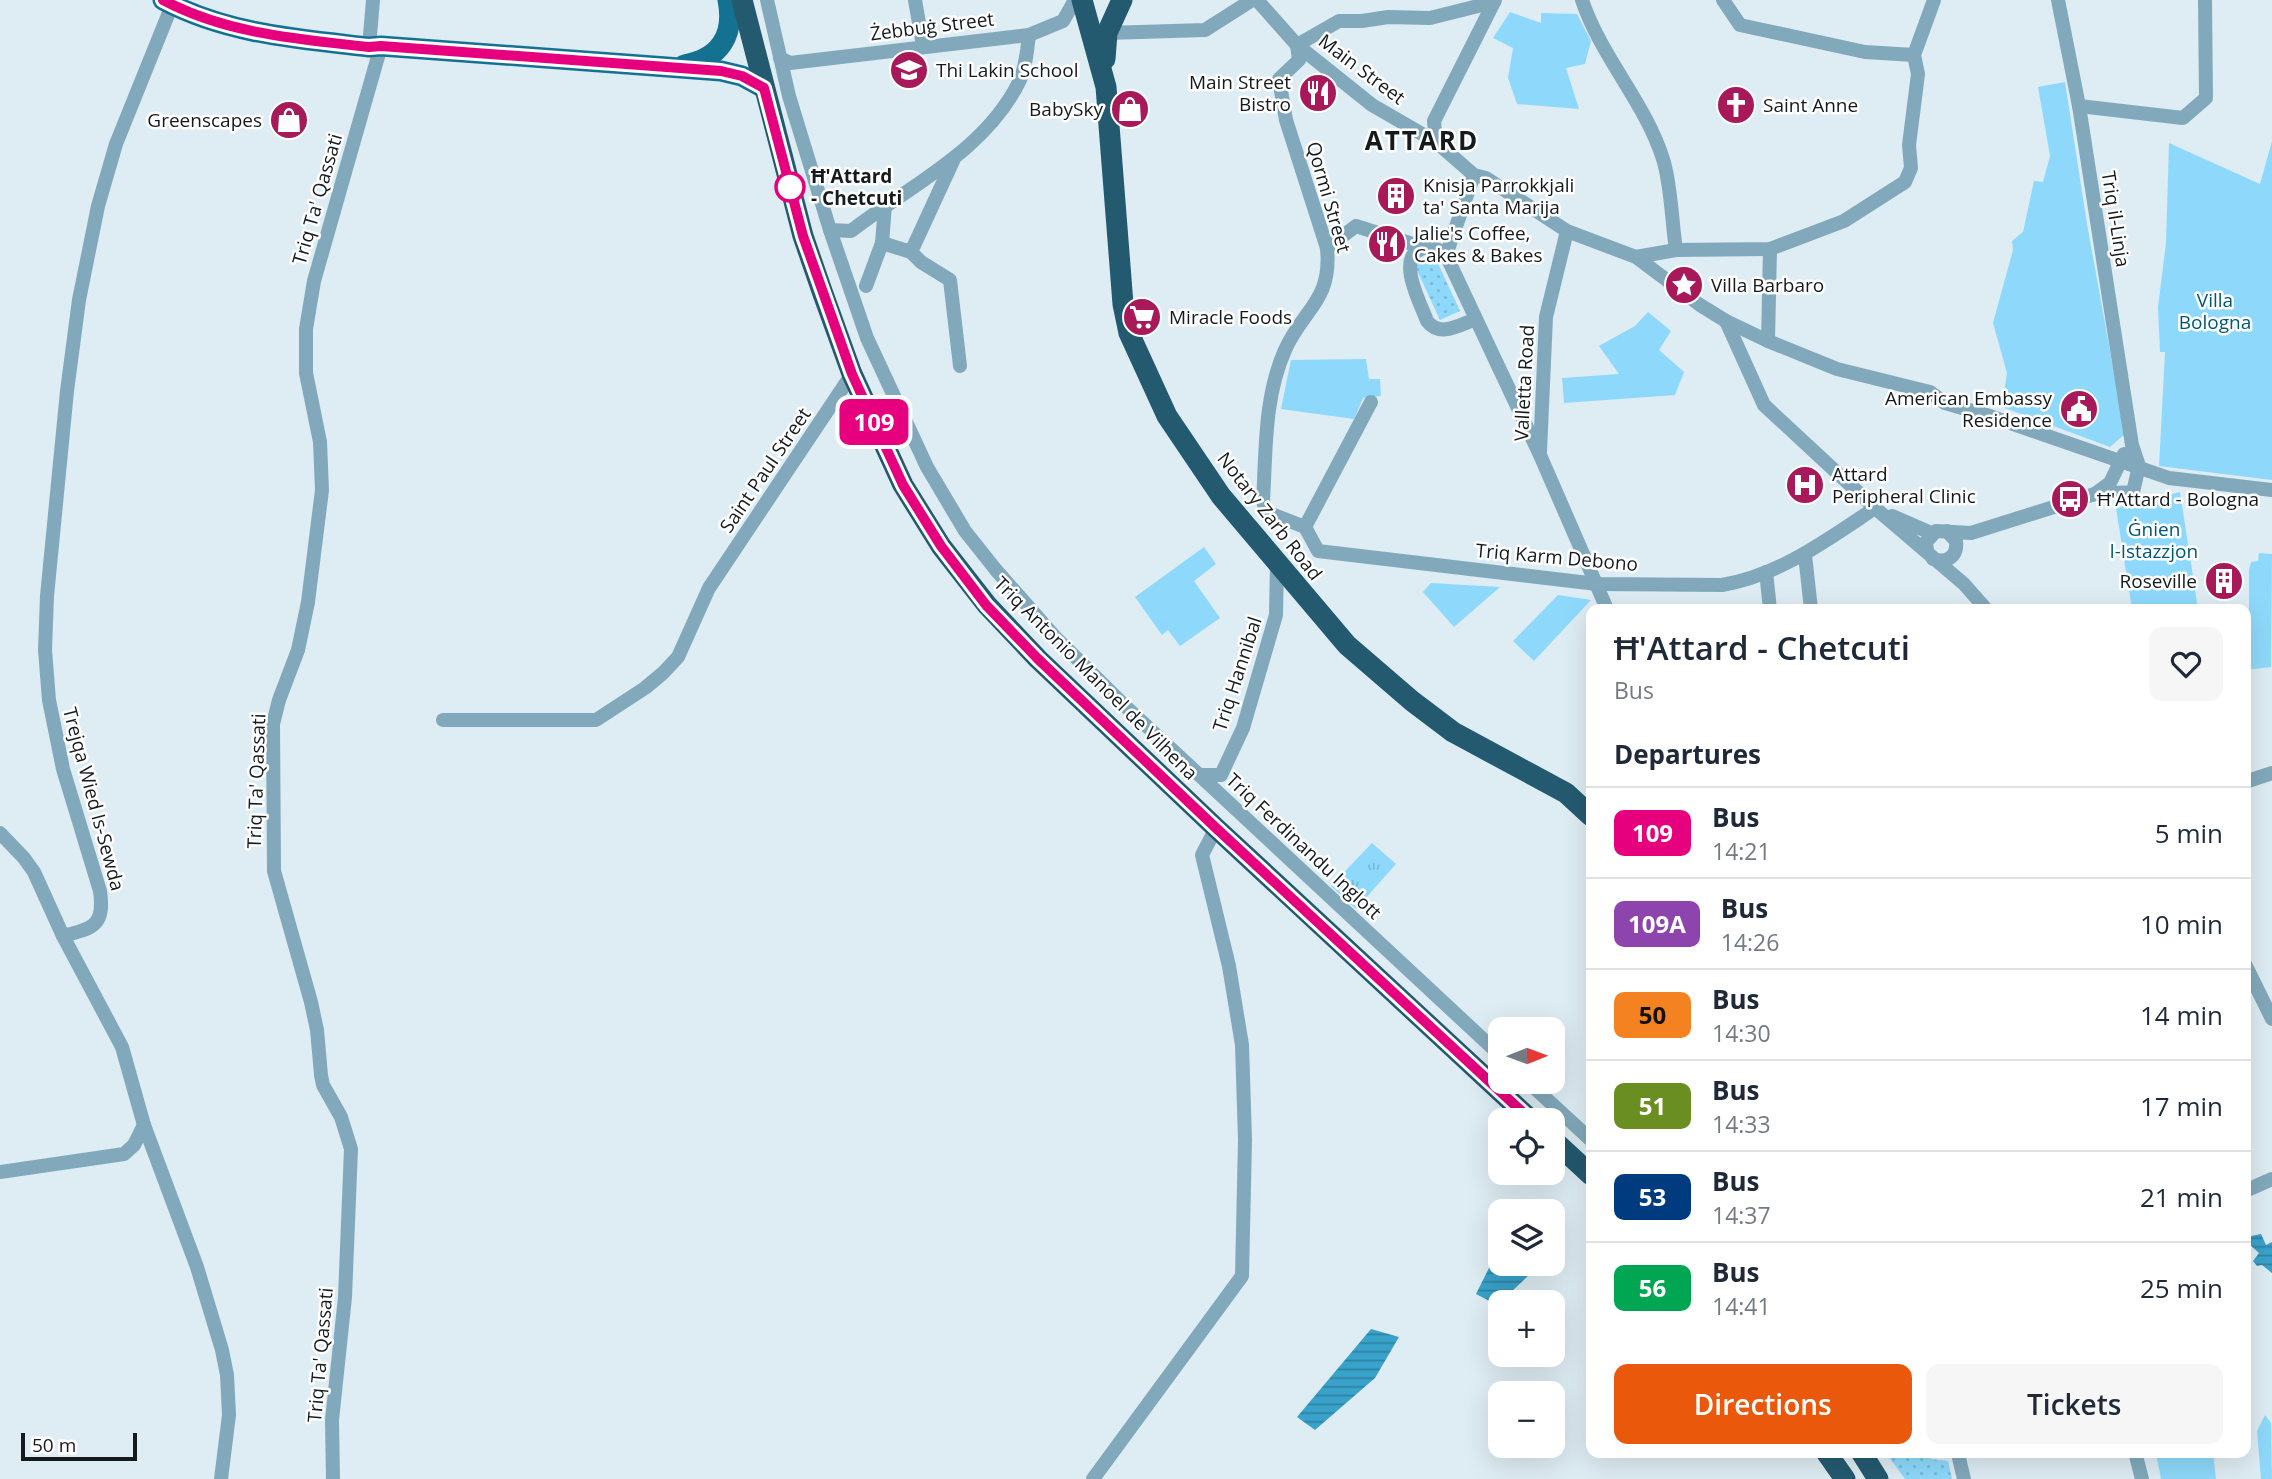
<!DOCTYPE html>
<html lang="en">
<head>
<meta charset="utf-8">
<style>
	body { margin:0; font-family:"Open Sans",sans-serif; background:#f6f6f7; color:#1f2937; height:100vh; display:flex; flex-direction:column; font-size:26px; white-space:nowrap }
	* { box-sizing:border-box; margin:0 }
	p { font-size:23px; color:#747a83 }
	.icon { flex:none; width:38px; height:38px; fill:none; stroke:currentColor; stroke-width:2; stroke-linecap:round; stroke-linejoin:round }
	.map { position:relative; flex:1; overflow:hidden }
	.panel { position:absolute; left:1586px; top:604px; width:665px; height:854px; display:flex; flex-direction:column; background:#fff; border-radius:14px; box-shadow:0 7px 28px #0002 }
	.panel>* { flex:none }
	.badge { padding:0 14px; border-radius:10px; font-size:24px; line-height:46px }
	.needle { width:46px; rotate:89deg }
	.fabs { position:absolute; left:1488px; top:1017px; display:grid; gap:14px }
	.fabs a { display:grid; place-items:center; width:77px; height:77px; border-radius:14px; background:#fff; box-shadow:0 7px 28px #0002; font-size:35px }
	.scale { position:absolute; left:21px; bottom:18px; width:116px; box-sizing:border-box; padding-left:7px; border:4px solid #151b1d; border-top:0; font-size:19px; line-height:24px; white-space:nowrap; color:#151b1d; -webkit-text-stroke:5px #fff; paint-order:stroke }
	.map>.badge { position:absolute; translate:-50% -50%; box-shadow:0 0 0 4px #fff }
	h2 { padding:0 28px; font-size:26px; line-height:63px }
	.round { display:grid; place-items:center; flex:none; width:74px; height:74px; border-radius:14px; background:#f6f6f7 }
	.overview { display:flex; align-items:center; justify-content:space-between; height:119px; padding:0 28px }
	h1 { font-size:33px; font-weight:600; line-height:52px }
	.action { display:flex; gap:14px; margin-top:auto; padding:14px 28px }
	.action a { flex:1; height:80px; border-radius:14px; background:#ea580c; color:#fff; font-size:28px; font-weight:600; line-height:80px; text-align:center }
	.action a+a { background:#f6f6f7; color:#1f2937 }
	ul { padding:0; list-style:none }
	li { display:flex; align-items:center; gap:21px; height:91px; padding:0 28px; border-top:2px solid #e0e1e3 }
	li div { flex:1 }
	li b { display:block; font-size:26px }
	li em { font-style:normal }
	li .badge { min-width:77px; font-weight:700; text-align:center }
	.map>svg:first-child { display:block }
</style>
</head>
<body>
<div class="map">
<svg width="2272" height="1479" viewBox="0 0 2272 1479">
	<defs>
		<pattern id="grass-tufts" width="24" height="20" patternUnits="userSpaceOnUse" patternTransform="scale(1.75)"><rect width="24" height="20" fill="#8ed9fb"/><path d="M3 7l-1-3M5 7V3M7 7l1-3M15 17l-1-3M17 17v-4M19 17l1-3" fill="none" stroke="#7abad7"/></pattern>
		<pattern id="park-dots" width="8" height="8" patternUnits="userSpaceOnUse" patternTransform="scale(1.75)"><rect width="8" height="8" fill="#8ed9fb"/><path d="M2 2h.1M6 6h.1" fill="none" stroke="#7abad7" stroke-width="1.8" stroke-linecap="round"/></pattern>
		<pattern id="water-rules" width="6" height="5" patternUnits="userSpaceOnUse" patternTransform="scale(1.75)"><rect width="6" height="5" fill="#39a2ca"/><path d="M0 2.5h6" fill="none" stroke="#2f83a3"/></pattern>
	</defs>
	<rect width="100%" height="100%" fill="#deecf3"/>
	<!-- grass -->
	<polygon fill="url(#grass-tufts)" points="1372,843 1396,864 1356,909 1331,886"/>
	<!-- park -->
	<g fill="url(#park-dots)">
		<polygon points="1435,257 1460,311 1440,320 1415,266"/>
		<polygon points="1886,1453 1923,1453 1931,1459 1948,1461 1952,1479 1905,1479"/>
	</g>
	<!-- garden -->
	<g fill="#8ed9fb">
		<polygon points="1510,12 1541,23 1541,13 1577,14 1591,41 1585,64 1566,68 1579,109 1517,104 1508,78 1513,48 1493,38"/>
		<polygon points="2065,82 2087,224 2125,434 2110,447 2002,407 2007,373 1993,323 2013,250 2012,241 2023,232 2034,181 2043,182 2050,156 2038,87"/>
		<polygon points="2272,141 2272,480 2159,466 2165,352 2160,352 2158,307 2166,243 2169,143 2260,184"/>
		<polygon points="1648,312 1671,331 1659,350 1684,372 1675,395 1564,403 1562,378 1619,374 1599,346 1635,326"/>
		<polygon points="1366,359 1369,379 1380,379 1381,396 1363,398 1354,419 1281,409 1291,360"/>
		<polygon points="2180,492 2198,609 2132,609 2116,508"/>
		<polygon points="1204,547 1216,564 1194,581 1220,618 1180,646 1168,630 1162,635 1135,597"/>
		<polygon points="2259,553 2272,554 2271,667 2245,670 2249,623 2249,570 2251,562 2258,561"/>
		<polygon points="1431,583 1500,587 1454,627 1423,592"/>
		<polygon points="1558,595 1591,600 1534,661 1513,641"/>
		<polygon points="2265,1415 2271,1423 2272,1479 2261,1479 2257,1431"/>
		<polygon points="2156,1453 2213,1453 2216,1479 2161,1479"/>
	</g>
	<!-- water -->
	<g fill="url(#water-rules)">
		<polygon points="2261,1234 2266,1245 2272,1242 2272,1273 2262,1265 2257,1266 2253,1261 2259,1253 2250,1245 2251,1236"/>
		<polygon points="1500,1246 1500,1264 1541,1264 1497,1305 1476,1294"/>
		<polygon points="1371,1329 1399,1337 1375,1378 1315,1430 1297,1417"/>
	</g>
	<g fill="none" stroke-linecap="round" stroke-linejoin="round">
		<!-- street -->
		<g stroke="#82a9bb" stroke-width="14">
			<polyline points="767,0 789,96 830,230 867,338 927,467 965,531 996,570 1055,637 1124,705 1500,1055"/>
			<polyline points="915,0 923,46"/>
			<polyline points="1257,0 1297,45 1372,105 1436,142 1474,175 1486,178 1567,231 1636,257 1700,305 1726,321 1768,341 1837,369 1930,392 1945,403 1990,416 2169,478 2272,490"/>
			<path d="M1582,0C1601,57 1645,102 1663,159C1671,183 1672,224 1676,250"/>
			<polyline points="1723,0 1740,25 1865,52 1914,55"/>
			<polyline points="2058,0 2079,106 2132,445 2139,466"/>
			<path d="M172,5L116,144L98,206L79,300L67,391L47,596L45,650L49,700L63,769L100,891C105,926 93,928 63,936L122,1047L144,1125L197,1267L222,1350L227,1375L229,1415L221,1479"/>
			<polyline points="1107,33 1205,30 1252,0"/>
			<path d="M1297,45L1299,60L1279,79L1286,120L1327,248C1332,301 1304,308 1285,350C1264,397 1266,451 1263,501L1266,512L1305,527L1318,551L1597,584L1722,585C1780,575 1827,540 1875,508"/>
			<polyline points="1297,45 1339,21 1362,21 1388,17 1430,18 1494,2"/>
			<polyline points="369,47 373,0"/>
			<polyline points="780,58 790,63 1029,35 1063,21 1075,0"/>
			<polyline points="2079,106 2183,118 2206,98 2205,0"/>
			<polyline points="1436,142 1434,121 1495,0"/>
			<polyline points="953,161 911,252 921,262 950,280 960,366"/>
			<path d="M830,230L851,231C909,186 985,151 1019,82C1026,68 1027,50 1029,35"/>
			<polyline points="882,243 911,252"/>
			<polyline points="1327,248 1356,226 1425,248"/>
			<polyline points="1446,255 1474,175"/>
			<polyline points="1636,257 1676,250 1770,249 1844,221 1905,182 1911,168 1909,145 1918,74 1914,55 1934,0"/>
			<polyline points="866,286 882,243 885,205"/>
			<path d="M1476,319C1459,325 1440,338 1427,321C1421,304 1396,259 1421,249C1431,245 1438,249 1446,255L1540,455L1607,609"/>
			<polyline points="1726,321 1764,405 1875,508 1964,584 1986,609"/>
			<polyline points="1768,341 1770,249"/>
			<polyline points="1540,451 1546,317 1567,231"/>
			<polyline points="2095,494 2110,483 2124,454"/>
			<polyline points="1892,516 1931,533"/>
			<polyline points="1305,527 1371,402"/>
			<polyline points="1927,551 1926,542 1936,531 1971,533 2095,494 2133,492 2139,466"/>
			<polyline points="1805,555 1811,609"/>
			<path d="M1933,559C1947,564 1958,556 1956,541L1947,531"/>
			<polyline points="1766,572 1770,609"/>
			<polyline points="443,720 596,720 645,688 663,673 678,657 709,588 852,374"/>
			<polyline points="1200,775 1221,775 1243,728 1276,615 1277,562"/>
			<polyline points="2245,782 2272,773"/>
			<polyline points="0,833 24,858 34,872 63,936"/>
			<polyline points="2245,964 2272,1019"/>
			<polyline points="1528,1082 1591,1140"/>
			<polyline points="0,1172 124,1154 134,1145 144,1125"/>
			<polyline points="2245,1191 2272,1179"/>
			<polyline points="2135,1452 2142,1479"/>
			<polyline points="1959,1458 1964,1479"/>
			<polyline points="333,1479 332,1420 345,1297 351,1149 341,1117 323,1085 321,1075 317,1030 311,1002 274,871 273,724 279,700 298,650 308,602 322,490 320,442 306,373 306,329 314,281 381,46"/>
			<polyline points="1093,1479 1242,1276 1245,1140 1242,1045 1229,966 1202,855 1216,828"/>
		</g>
		<!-- primary -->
		<g stroke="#157192" stroke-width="21">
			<path d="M163,0C227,34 298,39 369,47L381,46L721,71L742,76L764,88"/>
			<path d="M684,65C720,59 735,35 728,0"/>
		</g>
		<!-- highway -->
		<g stroke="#245a70" stroke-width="21">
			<polyline points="742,0 803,236 822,291 852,374 903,485 941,546 987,605 1038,659 1216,828 1531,1120"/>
			<polyline points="1082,0 1106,87 1123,304 1129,333 1167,416 1221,496 1347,645 1412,701 1453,732 1566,793 1591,816"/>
			<polyline points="1105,59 1107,33 1122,0"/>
			<polyline points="1552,1139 1591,1175"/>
			<polyline points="1826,1452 1845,1479"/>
			<polyline points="1861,1452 1878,1479"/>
		</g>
	</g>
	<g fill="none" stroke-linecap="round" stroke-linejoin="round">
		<defs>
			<path id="line" d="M163,0C227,34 298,39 369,47L381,46L721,71L742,76L764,88L803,236L852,374L903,485L941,546L986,605L1038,659L1216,828L1531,1120"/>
		</defs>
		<!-- line casing -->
		<use href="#line" stroke="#fff" stroke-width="16"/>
		<!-- line -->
		<use href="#line" stroke="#e6007e" stroke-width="10"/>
	</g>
	<!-- icons -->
	<defs>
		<symbol id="school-disc" viewBox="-11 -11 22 22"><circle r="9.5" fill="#a81959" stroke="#fff"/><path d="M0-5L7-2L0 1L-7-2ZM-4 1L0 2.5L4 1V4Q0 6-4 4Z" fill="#fff"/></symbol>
		<symbol id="restaurant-disc" viewBox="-11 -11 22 22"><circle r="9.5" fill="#a81959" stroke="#fff"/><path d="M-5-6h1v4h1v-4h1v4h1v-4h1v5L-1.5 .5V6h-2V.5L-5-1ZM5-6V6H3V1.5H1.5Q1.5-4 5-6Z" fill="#fff"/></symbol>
		<symbol id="church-disc" viewBox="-11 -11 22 22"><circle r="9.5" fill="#a81959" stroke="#fff"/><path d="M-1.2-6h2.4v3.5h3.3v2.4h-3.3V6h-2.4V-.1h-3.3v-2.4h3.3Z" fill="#fff"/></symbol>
		<symbol id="shop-disc" viewBox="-11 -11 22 22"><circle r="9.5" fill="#a81959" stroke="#fff"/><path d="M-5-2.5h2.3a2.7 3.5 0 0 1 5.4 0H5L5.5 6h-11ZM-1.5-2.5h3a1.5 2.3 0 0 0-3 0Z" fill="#fff"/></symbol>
		<symbol id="building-disc" viewBox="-11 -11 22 22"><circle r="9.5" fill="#a81959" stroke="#fff"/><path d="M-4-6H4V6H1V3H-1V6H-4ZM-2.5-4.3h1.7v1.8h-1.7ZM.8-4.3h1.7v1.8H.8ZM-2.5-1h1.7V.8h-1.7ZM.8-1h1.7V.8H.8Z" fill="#fff"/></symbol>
		<symbol id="sight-disc" viewBox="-11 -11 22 22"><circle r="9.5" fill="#a81959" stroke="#fff"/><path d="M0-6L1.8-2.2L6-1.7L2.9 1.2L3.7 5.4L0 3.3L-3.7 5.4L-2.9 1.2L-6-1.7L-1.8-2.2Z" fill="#fff"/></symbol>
		<symbol id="supermarket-disc" viewBox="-11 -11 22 22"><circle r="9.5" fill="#a81959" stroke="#fff"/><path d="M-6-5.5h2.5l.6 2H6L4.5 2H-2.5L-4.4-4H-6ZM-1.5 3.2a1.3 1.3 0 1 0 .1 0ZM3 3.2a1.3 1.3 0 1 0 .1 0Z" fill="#fff"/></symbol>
		<symbol id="civic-disc" viewBox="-11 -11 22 22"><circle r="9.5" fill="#a81959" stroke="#fff"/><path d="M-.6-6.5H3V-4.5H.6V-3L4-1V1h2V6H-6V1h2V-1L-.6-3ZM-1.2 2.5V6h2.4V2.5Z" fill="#fff"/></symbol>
		<symbol id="hospital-disc" viewBox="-11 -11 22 22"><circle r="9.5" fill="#a81959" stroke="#fff"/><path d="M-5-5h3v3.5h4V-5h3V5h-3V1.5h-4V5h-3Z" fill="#fff"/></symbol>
		<symbol id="bus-disc" viewBox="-11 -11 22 22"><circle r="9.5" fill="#a81959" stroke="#fff"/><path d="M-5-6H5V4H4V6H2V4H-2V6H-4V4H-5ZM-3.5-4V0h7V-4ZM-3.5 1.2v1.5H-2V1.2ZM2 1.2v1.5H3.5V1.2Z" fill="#fff"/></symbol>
	</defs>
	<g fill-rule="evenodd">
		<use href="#school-disc" x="887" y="48" width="44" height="44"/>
		<use href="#restaurant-disc" x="1296" y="71" width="44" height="44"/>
		<use href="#church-disc" x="1714" y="83" width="44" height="44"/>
		<use href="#shop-disc" x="1108" y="87" width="44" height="44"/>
		<use href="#shop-disc" x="267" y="98" width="44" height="44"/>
		<use href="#building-disc" x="1374" y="174" width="44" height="44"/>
		<use href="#restaurant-disc" x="1365" y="222" width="44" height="44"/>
		<use href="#sight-disc" x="1662" y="263" width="44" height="44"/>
		<use href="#supermarket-disc" x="1120" y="295" width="44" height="44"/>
		<use href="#civic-disc" x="2057" y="387" width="44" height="44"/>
		<use href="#hospital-disc" x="1783" y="463" width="44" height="44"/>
		<use href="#bus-disc" x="2048" y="477" width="44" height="44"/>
		<use href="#building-disc" x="2202" y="559" width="44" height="44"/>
	</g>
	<!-- markers -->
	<circle fill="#fff" stroke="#e6007e" stroke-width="3.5" cx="790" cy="187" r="14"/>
	<g text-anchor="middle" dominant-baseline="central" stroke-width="5" stroke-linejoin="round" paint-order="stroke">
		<!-- street labels -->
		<g font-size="19" fill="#151b1d" stroke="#fff">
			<text transform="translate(932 26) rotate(-7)">Żebbuġ Street</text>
			<text transform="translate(1362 69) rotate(37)">Main Street</text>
			<text transform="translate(1329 197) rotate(74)">Qormi Street</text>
			<text transform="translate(317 199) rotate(-74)">Triq Ta' Qassati</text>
			<text transform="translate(2116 219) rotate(81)">Triq il-Linja</text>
			<text transform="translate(1524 383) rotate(-87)">Valletta Road</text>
			<text transform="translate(765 470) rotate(-56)">Saint Paul Street</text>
			<text transform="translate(1270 516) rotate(52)">Notary Zarb Road</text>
			<text transform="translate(1557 557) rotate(5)">Triq Karm Debono</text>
			<text transform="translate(1237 674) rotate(-72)">Triq Hannibal</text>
			<text transform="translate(1096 678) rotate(45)">Triq Antonio Manoel de Vilhena</text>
			<text transform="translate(256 781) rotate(-88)">Triq Ta' Qassati</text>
			<text transform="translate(94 799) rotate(75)">Trejqa Wied Is-Sewda</text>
			<text transform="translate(1304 846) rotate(43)">Triq Ferdinandu Inglott</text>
			<text transform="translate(320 1355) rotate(-85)">Triq Ta' Qassati</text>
		</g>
		<!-- poi labels -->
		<g font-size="19" fill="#151b1d" stroke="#fff" text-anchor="start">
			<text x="936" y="70">Thi Lakin School</text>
			<text x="1291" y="82" text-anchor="end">Main Street<tspan x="1291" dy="22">Bistro</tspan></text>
			<text x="1763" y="105">Saint Anne</text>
			<text x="1103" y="109" text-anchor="end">BabySky</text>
			<text x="262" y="120" text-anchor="end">Greenscapes</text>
			<text x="1423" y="185">Knisja Parrokkjali<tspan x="1423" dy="22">ta' Santa Marija</tspan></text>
			<text x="1414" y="233">Jalie's Coffee,<tspan x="1414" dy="22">Cakes &amp; Bakes</tspan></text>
			<text x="1711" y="285">Villa Barbaro</text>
			<text x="1169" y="317">Miracle Foods</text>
			<text x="2052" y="398" text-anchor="end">American Embassy<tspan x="2052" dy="22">Residence</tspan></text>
			<text x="1832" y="474">Attard<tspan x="1832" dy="22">Peripheral Clinic</tspan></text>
			<text x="2097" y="499">Ħ'Attard - Bologna</text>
			<text x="2197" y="581" text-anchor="end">Roseville</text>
		</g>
		<!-- stop labels -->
		<g font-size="19" font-weight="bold" fill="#151b1d" stroke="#fff" text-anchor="start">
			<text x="811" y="176">Ħ'Attard<tspan x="811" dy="22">- Chetcuti</tspan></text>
		</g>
		<!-- park labels -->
		<g font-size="19" fill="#005874" stroke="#fff">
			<text x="2215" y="300">Villa<tspan x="2215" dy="22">Bologna</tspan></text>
			<text x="2154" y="529">Ġnien<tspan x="2154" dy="22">l-Istazzjon</tspan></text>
		</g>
		<!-- district labels -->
		<g font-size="26" font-weight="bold" letter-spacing="2" fill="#151b1d" stroke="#fff">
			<text x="1422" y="140">ATTARD</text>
		</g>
	</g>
</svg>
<div class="fabs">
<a><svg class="needle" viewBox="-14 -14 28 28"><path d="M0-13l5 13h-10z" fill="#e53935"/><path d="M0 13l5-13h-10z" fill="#747a83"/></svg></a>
<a><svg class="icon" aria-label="locate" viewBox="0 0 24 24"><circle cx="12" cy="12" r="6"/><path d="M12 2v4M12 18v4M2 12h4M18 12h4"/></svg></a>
<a><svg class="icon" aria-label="layers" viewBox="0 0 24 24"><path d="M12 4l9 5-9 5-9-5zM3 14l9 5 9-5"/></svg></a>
<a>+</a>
<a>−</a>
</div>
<div class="scale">50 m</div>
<b class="badge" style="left:874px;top:422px;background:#e6007e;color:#fff">109</b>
<section class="panel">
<div class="overview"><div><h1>Ħ'Attard - Chetcuti</h1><p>Bus</p></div><a class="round"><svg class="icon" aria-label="heart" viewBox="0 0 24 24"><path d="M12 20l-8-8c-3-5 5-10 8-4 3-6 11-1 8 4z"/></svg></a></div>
<h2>Departures</h2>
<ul>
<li><span class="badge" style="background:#e6007e;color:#fff">109</span><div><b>Bus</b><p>14:21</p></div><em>5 min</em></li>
<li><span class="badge" style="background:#8e44ad;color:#fff">109A</span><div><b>Bus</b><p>14:26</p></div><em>10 min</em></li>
<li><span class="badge" style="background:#f58220;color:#111">50</span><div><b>Bus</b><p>14:30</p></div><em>14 min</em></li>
<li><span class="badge" style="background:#6b8e23;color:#fff">51</span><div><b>Bus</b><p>14:33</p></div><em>17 min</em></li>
<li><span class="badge" style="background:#003b80;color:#fff">53</span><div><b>Bus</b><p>14:37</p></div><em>21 min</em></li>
<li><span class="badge" style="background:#00a651;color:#fff">56</span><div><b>Bus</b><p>14:41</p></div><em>25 min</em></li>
</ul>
<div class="action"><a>Directions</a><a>Tickets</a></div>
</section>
</div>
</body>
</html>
